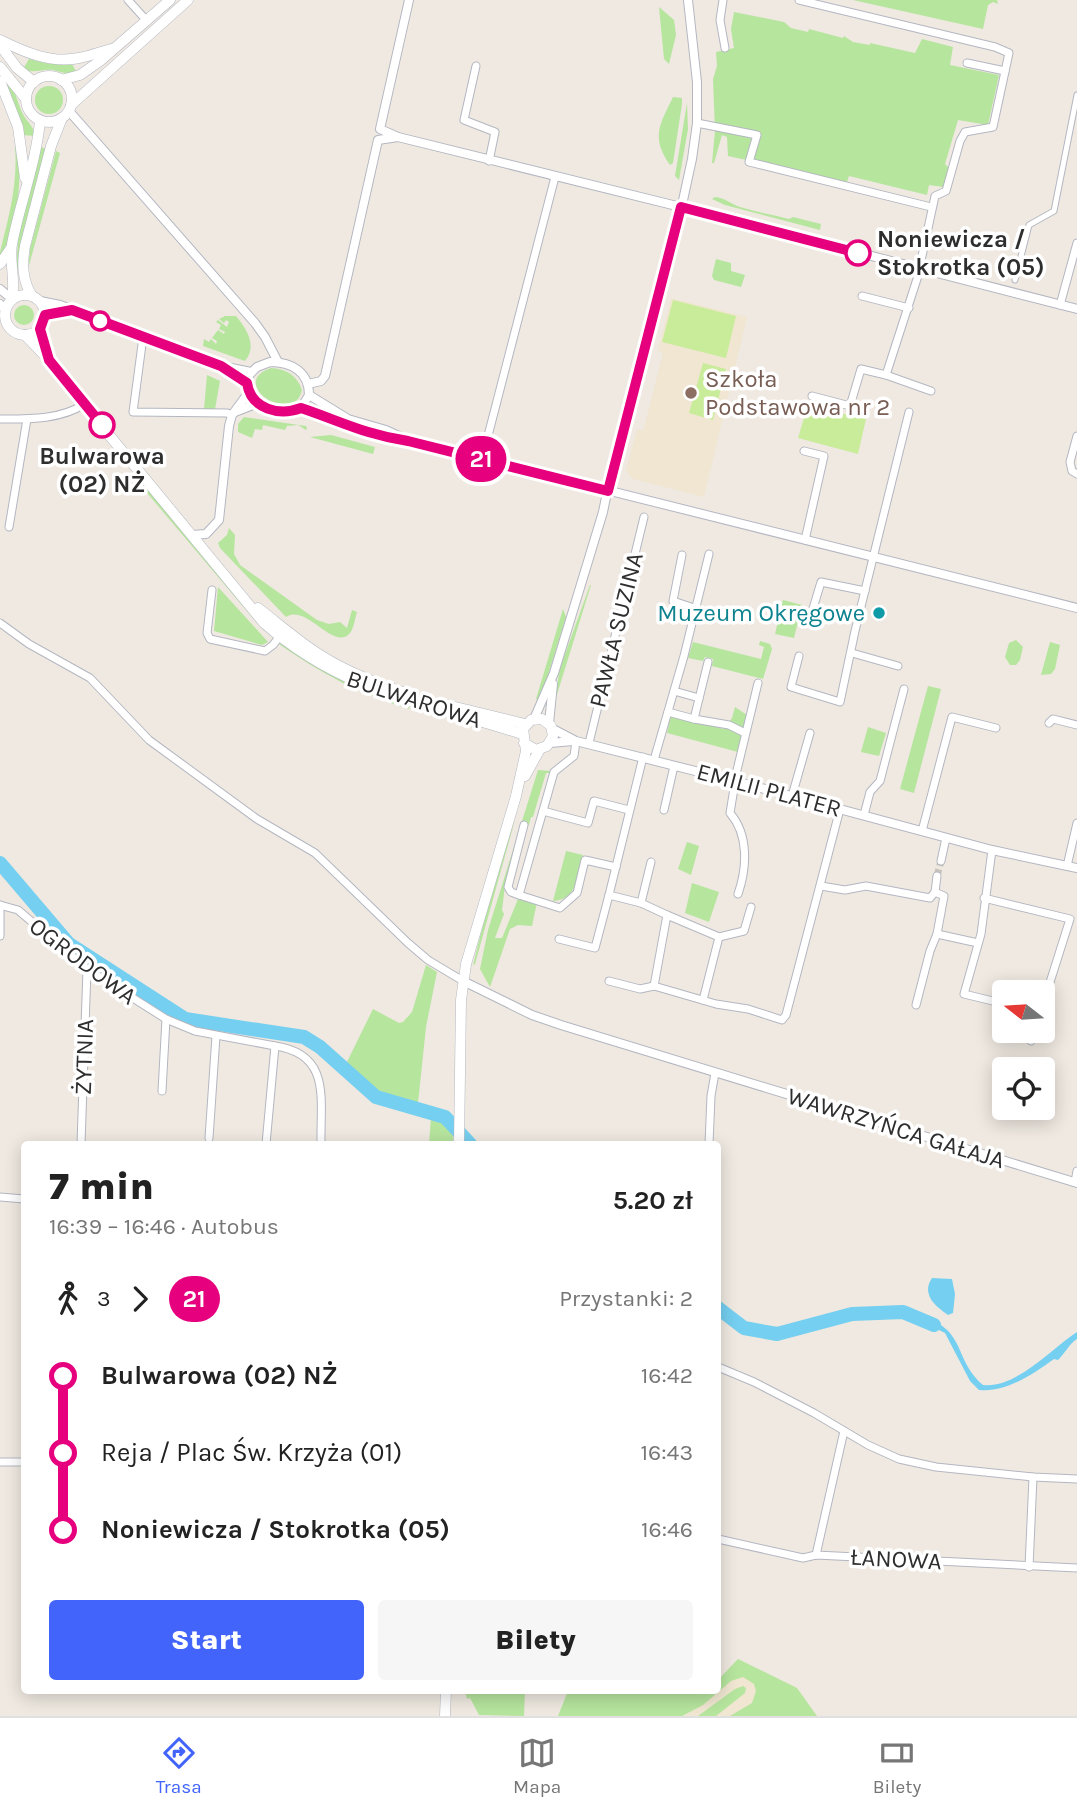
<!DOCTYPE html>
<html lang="pl">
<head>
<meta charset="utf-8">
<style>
	body { margin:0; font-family:Karla,sans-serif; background:#f6f6f6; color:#222; height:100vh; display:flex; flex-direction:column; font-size:26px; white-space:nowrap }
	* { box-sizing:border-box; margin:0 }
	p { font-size:23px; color:#767676 }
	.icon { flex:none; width:38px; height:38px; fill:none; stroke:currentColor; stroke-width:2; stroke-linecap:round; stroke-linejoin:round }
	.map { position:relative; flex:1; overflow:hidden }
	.panel { position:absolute; left:21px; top:1141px; width:700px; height:553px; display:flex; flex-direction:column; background:#fff; border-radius:7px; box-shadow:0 4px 18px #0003 }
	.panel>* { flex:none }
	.badge { padding:0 14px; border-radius:23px; font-size:24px; line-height:46px }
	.needle { width:46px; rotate:287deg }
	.controls { position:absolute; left:992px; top:980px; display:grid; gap:14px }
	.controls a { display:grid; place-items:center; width:63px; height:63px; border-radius:7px; background:#fff; box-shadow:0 4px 18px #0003; font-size:35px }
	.map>.badge { position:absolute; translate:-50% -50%; box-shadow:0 0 0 4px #fff }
	.legs { display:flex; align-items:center; gap:10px; height:77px; padding:0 28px; font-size:23px }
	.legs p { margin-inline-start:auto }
	.head { display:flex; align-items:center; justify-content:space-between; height:119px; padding:0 28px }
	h1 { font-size:38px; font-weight:800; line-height:52px }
	.cta { display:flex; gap:14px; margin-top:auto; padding:14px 28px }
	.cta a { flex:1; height:80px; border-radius:7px; background:#4264fb; color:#fff; font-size:28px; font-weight:800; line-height:80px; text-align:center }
	.cta a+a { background:#f6f6f6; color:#222 }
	ul { padding:0 28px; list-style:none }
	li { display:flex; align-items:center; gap:24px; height:77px; font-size:26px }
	li i { display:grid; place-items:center; width:10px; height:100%; margin:0 9px; background:currentColor }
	li i::after { content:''; width:18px; height:18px; margin:-9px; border:5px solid; border-radius:50%; background:#fff }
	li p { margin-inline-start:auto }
	li:first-child i { background:linear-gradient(#0000 50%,currentColor 0) }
	li:last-child i { background:linear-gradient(currentColor 50%,#0000 0) }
	.dock { display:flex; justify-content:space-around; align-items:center; height:98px; border-top:2px solid #e0e0e0; background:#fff; font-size:19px; color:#767676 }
	.dock a { display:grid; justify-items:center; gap:4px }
	.dock .selected { color:#4264fb }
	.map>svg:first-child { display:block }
</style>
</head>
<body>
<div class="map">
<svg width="1077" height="1716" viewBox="0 0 1077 1716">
	<rect width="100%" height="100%" fill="#efe9e1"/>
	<!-- education -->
	<g fill="#f0e6d1">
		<polygon points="671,298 747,317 704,497 633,479 626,471 637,429 643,430 644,428 663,353 658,351"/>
		<polygon points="738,1659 797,1688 817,1716 653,1716 691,1707 707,1691 718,1690 718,1680"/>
	</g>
	<!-- green -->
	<g fill="#b6e59e">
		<polygon points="853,0 997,0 998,4 993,2 988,5 983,29"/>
		<polygon points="659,7 674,20 676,35 669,64 664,59"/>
		<polygon points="734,12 784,22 791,28 808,32 809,29 843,38 844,36 853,42 870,45 870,43 915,53 922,39 953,47 950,65 999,75 988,125 958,120 945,164 949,168 943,187 929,185 927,195 849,176 847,182 728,156 727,137 722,135 714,163 712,163 715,131 713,79 717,66 716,52 734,48 731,29"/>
		<path d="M29,59L50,64H72L77,73C68,75 62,72 53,70C42,69 34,74 23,69Z"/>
		<path d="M8,83C17,94 16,98 21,110C25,121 34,125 35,136L23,135L16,109L5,85Z"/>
		<circle cx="49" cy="100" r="14"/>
		<path d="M673,97L682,98V104L673,163L670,165C651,137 659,126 673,97Z"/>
		<polygon points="687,103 688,129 679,180 675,176"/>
		<path d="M18,144C22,182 18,226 0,261V252C9,216 18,184 15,147Z"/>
		<polygon points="40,147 48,149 20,270 16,271 18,239"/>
		<polygon points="56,151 60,153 28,269 30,249"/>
		<path d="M715,197C725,198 731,204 740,207C756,212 773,215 789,219L793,217L821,224L820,230L725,205L712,199Z"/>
		<polygon points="716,259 731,263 731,271 745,275 741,287 714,280 712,276"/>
		<circle cx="24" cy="315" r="10"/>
		<path d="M225,316H236C246,328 258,346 245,361L203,346L204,339L209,342L211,339L216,344L217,341L212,338L218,330L224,334L225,332L219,329L221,325L216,322L218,320L227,327L229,322L226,320L224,323L219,319Z"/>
		<path d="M271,368C286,369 297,375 302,390C294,428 226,383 271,368Z"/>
		<polygon points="207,375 220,381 215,409 204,409"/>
		<polygon points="244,417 306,426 307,428 306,430 298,425 287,426 285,430 263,425 262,430 255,429 252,438 238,432 238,424"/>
		<polygon points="331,435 375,447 373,454 310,437"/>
		<polygon points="134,472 259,621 257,623 131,474"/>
		<path d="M229,528L235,535L234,554L240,565L317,620L329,624L340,622L347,628L352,610L357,612C355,618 354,628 350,633C334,652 306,603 286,617L220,548L218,543L227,535Z"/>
		<polygon points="590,585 591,585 554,704 560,668"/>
		<polygon points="218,587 268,642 262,645 214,631"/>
		<polygon points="783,600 802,605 794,638 775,634"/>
		<polygon points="563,609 566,617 540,701 536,699"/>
		<polygon points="1016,640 1023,647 1020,660 1016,665 1010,665 1005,657 1009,643"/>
		<polygon points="760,641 770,644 772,649 763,679 712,666 713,659 705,657 703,661 688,658 693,642 761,659 764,647 759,645"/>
		<polygon points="1050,642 1060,645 1055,669 1051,674 1041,675"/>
		<path d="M283,643L349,683L408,705L410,709C362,696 319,672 279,644Z"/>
		<polygon points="928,686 941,689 914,793 900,789"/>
		<polygon points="735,707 747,715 738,752 667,733 671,716 724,729 732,718"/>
		<polygon points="868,727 886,733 879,756 861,752"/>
		<polygon points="538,770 552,771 552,773 546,773 533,817 531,817 529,825 522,823 505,886 502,910 504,914 495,938 502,938 518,899 537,902 532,926 518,925 510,929 490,987 480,969 488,930"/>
		<polygon points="515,820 475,964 473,965 493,885"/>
		<polygon points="687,842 699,846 691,875 678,869"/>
		<path d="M566,851L583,855C578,874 578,900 553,901Z"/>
		<polygon points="692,883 719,892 709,922 685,913"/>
		<polygon points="426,965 437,972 426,1027 418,1103 415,1103 381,1096 346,1064 373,1009 399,1023 403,1022 412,1012"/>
		<path d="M431,1117C446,1119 455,1130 453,1144H429Z"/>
		<polygon points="738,1659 797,1688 817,1716 730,1716 752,1703 756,1691 754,1684 743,1677 731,1681 703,1705 682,1716 558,1716 568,1691 702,1690 703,1694 707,1691 718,1690 718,1680"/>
		<polygon points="743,1686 746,1688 745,1693 716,1716 698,1716 735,1689"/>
		<polygon points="465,1691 525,1691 524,1716 479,1715 470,1698 467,1699"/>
	</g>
	<!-- pitch -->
	<g fill="#c9ec9a">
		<polygon points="673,300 736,316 726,358 662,342"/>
		<polygon points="703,363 726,369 713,420 689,413"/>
		<polygon points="818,408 866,419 858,454 798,438 806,411 813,413"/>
	</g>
	<!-- water -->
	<g fill="#75cff0">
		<path d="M932,1278L952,1279L955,1294L953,1313L948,1315C935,1306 921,1294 932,1278Z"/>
		<path d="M917,1315C968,1328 952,1358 983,1385C1016,1389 1052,1348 1077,1332V1339C1069,1344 1066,1352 1058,1360L1054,1359C1033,1374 1006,1393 979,1390L970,1381L945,1333L919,1320Z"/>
	</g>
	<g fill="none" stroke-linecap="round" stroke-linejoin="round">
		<!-- river -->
		<g stroke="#75cff0" stroke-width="14">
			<polyline points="0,863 69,944 185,1019 304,1037 320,1047 376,1097 445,1117 470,1144"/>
			<polyline points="718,1308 744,1328 777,1334 852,1314 903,1312 934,1325"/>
		</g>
		<!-- minor-tunnel -->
		<polyline stroke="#c8c4bd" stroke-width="7" stroke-dasharray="7 3.5" stroke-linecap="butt" points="937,876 941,861"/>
		<defs>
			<polyline id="pedestrian" points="1015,280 1029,225 1054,211 1077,95"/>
			<g id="minor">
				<polyline points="128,0 147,21"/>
				<polyline points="723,0 720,20 725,48"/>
				<polyline points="799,0 995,47 1009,53 993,127 965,132 960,141 946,191 935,196 917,279 886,375 861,369 850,406 812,396"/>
				<polyline points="967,63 1005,71"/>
				<polyline points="476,66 464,120 495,132 489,161"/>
				<polyline points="697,123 757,135 749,162 931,207"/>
				<polyline points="862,296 909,308"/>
				<polyline points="1060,305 1077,243"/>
				<polyline points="143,337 133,412 227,413 232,415"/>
				<polyline points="886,375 931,391"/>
				<path d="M0,419C27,419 61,420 84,404"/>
				<polyline points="1077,436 1070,462 1072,471 1077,474"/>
				<polyline points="804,451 824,456 805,540"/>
				<polyline points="482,459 555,177"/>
				<polyline points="9,527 27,419"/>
				<polyline points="682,555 673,601 694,608"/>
				<polyline points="212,590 207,633 210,639 265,651 273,645 283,632"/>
				<polyline points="809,622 821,582 865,591"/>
				<polyline points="0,623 29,644 90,678 149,740 257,819 315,853 408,943 428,960 463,981"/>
				<polyline points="852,653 898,666"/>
				<polyline points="799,656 791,687 840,702 855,631 909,412"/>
				<polyline points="708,662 694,719 729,725 745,733"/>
				<polyline points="674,691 699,698"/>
				<polyline points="668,712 694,719"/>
				<polyline points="1049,723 1053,719 1077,725"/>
				<polyline points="576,741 574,756 554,772 519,895 560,908 577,893 585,860 616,867"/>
				<polyline points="589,743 644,517"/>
				<polyline points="643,757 609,895 641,903 667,915 654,986 716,1004 748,1009 782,1020 786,1015 840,809"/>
				<polyline points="654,760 684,656 709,554"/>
				<polyline points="792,796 810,733"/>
				<polyline points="664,810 674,766"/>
				<polyline points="543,811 588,823 594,801 629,810"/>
				<polyline points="864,815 870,792 880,781 904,689"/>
				<polyline points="922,831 952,717 996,728"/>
				<polyline points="992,850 981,934 964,994 997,1002 1004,997"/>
				<polyline points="941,861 946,838"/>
				<polyline points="1067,866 1077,823"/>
				<polyline points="821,886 845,890 866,886 930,898 935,892 944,896 937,934 978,943"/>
				<polyline points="935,892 937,876"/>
				<path d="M738,894C747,868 749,835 730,813L737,770L758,683"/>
				<polyline points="519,895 511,892 508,887 524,825"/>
				<polyline points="984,898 1070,919 1045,998 1043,997"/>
				<polyline points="641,903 651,862"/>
				<polyline points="0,905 18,910 87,969 166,1019 195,1031 275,1046 266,1144"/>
				<polyline points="0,905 0,936"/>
				<polyline points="667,915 719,937 744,931 751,907"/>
				<polyline points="559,939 595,948 609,895"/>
				<polyline points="609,981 640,989 654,986"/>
				<polyline points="1010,992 1014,989 1026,992"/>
				<polyline points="703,1000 719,937"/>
				<polyline points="916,1005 930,951 937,934"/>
				<polyline points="1031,1041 1034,1031"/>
				<path d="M275,1046C332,1054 320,1100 321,1144"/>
				<polyline points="162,1091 166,1019"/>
				<polyline points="209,1138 216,1036"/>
				<polyline points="81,1144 87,969"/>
				<polyline points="709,1144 711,1096 715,1073"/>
				<polyline points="1075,1182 1077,1171"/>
				<polyline points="0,1197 24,1199"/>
				<polyline points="718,1367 754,1382 814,1413 868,1445 899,1459 936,1467 1033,1477 1077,1479"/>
				<polyline points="0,1462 24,1462"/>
				<polyline points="718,1539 803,1558 816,1555 1077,1568"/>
				<polyline points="816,1555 844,1431"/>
				<polyline points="1029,1567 1033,1477"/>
			</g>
			<g id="tertiary">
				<polyline points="409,0 380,129 398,137 701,212 1077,309"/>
				<polyline points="69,111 255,323 265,337 278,362"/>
				<polyline points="0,289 12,299"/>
				<polyline points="40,301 60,305 221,366 251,372"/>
				<polyline points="0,304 5,309"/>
				<polyline points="45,315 70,311"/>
				<path d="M270,362C292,362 309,372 309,395L301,408C278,417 242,406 249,375L257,367Z"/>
				<polyline points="223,368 247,383"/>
				<polyline points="308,384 321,381 325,376 378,140 398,137"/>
				<polyline points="309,395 348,419 386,430 401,437"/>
				<polyline points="301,408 352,428 381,437 467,455 1077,608"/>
				<polyline points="235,412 258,403"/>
				<polyline points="192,535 206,534 219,520 229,426 232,415 249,392"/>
				<polyline points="534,719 554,673 603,512 612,468 677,228 692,159 697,123 697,82 688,0"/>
				<polyline points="549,723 553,684"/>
				<polyline points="553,729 576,741 735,781 992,850 1077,868"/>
				<polyline points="550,743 573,741"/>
				<polyline points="463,981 532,1015 561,1025 1077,1183"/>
			</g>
			<g id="secondary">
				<path d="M0,40C24,52 51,64 79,58C90,56 100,52 111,49"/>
				<polyline points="0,45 17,68 34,82"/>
				<polyline points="0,67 26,99"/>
				<circle cx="49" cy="99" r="23"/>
				<polyline points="61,80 80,75 100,61 170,0"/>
				<polyline points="0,81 18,127 25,178"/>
				<polyline points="71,105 188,0"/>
				<polyline points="0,264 11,248"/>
				<circle cx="25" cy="315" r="20"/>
				<path d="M32,296C22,280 22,264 25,246L51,146L62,118"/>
				<path d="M12,299C16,280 9,262 12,244C20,203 36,163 40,121"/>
				<path d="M40,329L53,367L264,623C345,694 424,702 522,734"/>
				<polyline points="25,335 49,360"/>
				<path d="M258,608C279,624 298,641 320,655C348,673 379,684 411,695"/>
				<polyline points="439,703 525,724"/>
				<polyline points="525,776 540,749"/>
				<polyline points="459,1144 461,1000 466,964 516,796 526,751 523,729 531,720 542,719 551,726 553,736 547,746 536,750 524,743"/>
				<polyline points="445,1716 446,1690"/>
			</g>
		</defs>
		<!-- pedestrian casing -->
		<use href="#pedestrian" stroke="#b4b7c1" stroke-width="7"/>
		<!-- minor casing -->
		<use href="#minor" stroke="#b4b7c1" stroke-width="9"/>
		<!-- tertiary casing -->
		<use href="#tertiary" stroke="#b4b7c1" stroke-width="10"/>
		<!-- secondary casing -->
		<use href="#secondary" stroke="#b4b7c1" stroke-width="11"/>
		<!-- pedestrian -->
		<use href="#pedestrian" stroke="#fff" stroke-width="5"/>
		<!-- minor -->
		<use href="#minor" stroke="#fff" stroke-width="7"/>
		<!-- tertiary -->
		<use href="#tertiary" stroke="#fff" stroke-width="8"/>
		<!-- secondary -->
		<use href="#secondary" stroke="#fff" stroke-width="10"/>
	</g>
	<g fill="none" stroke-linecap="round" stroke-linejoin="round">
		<defs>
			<path id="line-1" d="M102,425L49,360L40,329L45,315L72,310L221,366L247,383C251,410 280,416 301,408C340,421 366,435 408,441L608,491L681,207L858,253"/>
		</defs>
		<!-- line-1 casing -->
		<use href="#line-1" stroke="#fff" stroke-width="16"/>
		<!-- line-1 -->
		<use href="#line-1" stroke="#e6007e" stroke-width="10"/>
	</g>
	<!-- markers -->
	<g fill="#fff" stroke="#e6007e" stroke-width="3.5">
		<circle cx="858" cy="253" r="12"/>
		<circle cx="100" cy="321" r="9"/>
		<circle cx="102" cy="425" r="12"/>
	</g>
	<circle fill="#8d6e63" stroke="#fff" stroke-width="2.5" cx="691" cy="393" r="7"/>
	<circle fill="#0f9aa8" stroke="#fff" stroke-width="2.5" cx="879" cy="613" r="7"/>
	<g text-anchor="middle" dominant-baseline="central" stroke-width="7" stroke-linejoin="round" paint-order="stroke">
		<!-- stop labels -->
		<g font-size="24" font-weight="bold" fill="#2e2e2e" stroke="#fff" text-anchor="start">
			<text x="877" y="239">Noniewicza /<tspan x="877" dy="28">Stokrotka (05)</tspan></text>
			<text x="102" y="456" text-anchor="middle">Bulwarowa<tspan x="102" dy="28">(02) NŻ</tspan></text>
		</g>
		<!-- education labels -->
		<g font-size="24" fill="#785e54" stroke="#fff" text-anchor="start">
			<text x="705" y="379">Szkoła<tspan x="705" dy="28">Podstawowa nr 2</tspan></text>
		</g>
		<!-- culture labels -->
		<g font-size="24" fill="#0d838f" stroke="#fff" text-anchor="end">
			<text x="865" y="613">Muzeum Okręgowe</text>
		</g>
		<!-- street labels -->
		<g font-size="24" fill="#2e2e2e" stroke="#fff">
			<text transform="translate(616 630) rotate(-76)">PAWŁA SUZINA</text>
			<text transform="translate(414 699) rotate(18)">BULWAROWA</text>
			<text transform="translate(769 790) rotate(15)">EMILII PLATER</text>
			<text transform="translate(83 961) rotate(37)">OGRODOWA</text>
			<text transform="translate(84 1057) rotate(-88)">ŻYTNIA</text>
			<text transform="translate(896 1128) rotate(17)">WAWRZYŃCA GAŁAJA</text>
			<text transform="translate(896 1559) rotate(3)">ŁANOWA</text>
		</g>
	</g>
</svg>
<div class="controls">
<a><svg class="needle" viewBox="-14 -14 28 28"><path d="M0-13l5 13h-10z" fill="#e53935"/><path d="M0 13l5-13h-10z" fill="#767676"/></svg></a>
<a><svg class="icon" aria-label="locate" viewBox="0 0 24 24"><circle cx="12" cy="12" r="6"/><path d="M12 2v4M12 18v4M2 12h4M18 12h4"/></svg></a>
</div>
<b class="badge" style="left:481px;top:459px;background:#e6007e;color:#fff">21</b>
<section class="panel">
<div class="head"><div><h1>7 min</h1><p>16:39 – 16:46 · Autobus</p></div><b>5.20 zł</b></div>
<div class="legs"><svg class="icon" aria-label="walk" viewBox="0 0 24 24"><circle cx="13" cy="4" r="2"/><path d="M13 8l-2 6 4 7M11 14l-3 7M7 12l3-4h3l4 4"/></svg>3<svg class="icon" aria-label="forward" viewBox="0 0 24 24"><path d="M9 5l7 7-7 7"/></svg><b class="badge" style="background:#e6007e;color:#fff">21</b><p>Przystanki: 2</p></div>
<ul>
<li><i style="color:#e6007e"></i><b>Bulwarowa (02) NŻ</b><p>16:42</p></li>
<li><i style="color:#e6007e"></i><span>Reja / Plac Św. Krzyża (01)</span><p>16:43</p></li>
<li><i style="color:#e6007e"></i><b>Noniewicza / Stokrotka (05)</b><p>16:46</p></li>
</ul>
<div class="cta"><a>Start</a><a>Bilety</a></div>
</section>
</div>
<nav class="dock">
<a class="selected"><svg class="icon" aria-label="directions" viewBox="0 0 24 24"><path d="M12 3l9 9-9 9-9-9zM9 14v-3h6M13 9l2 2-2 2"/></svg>Trasa</a>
<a><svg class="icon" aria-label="map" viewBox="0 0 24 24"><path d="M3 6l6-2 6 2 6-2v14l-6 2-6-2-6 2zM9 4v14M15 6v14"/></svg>Mapa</a>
<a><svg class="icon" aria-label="tickets" viewBox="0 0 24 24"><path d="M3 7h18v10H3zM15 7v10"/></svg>Bilety</a>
</nav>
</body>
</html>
